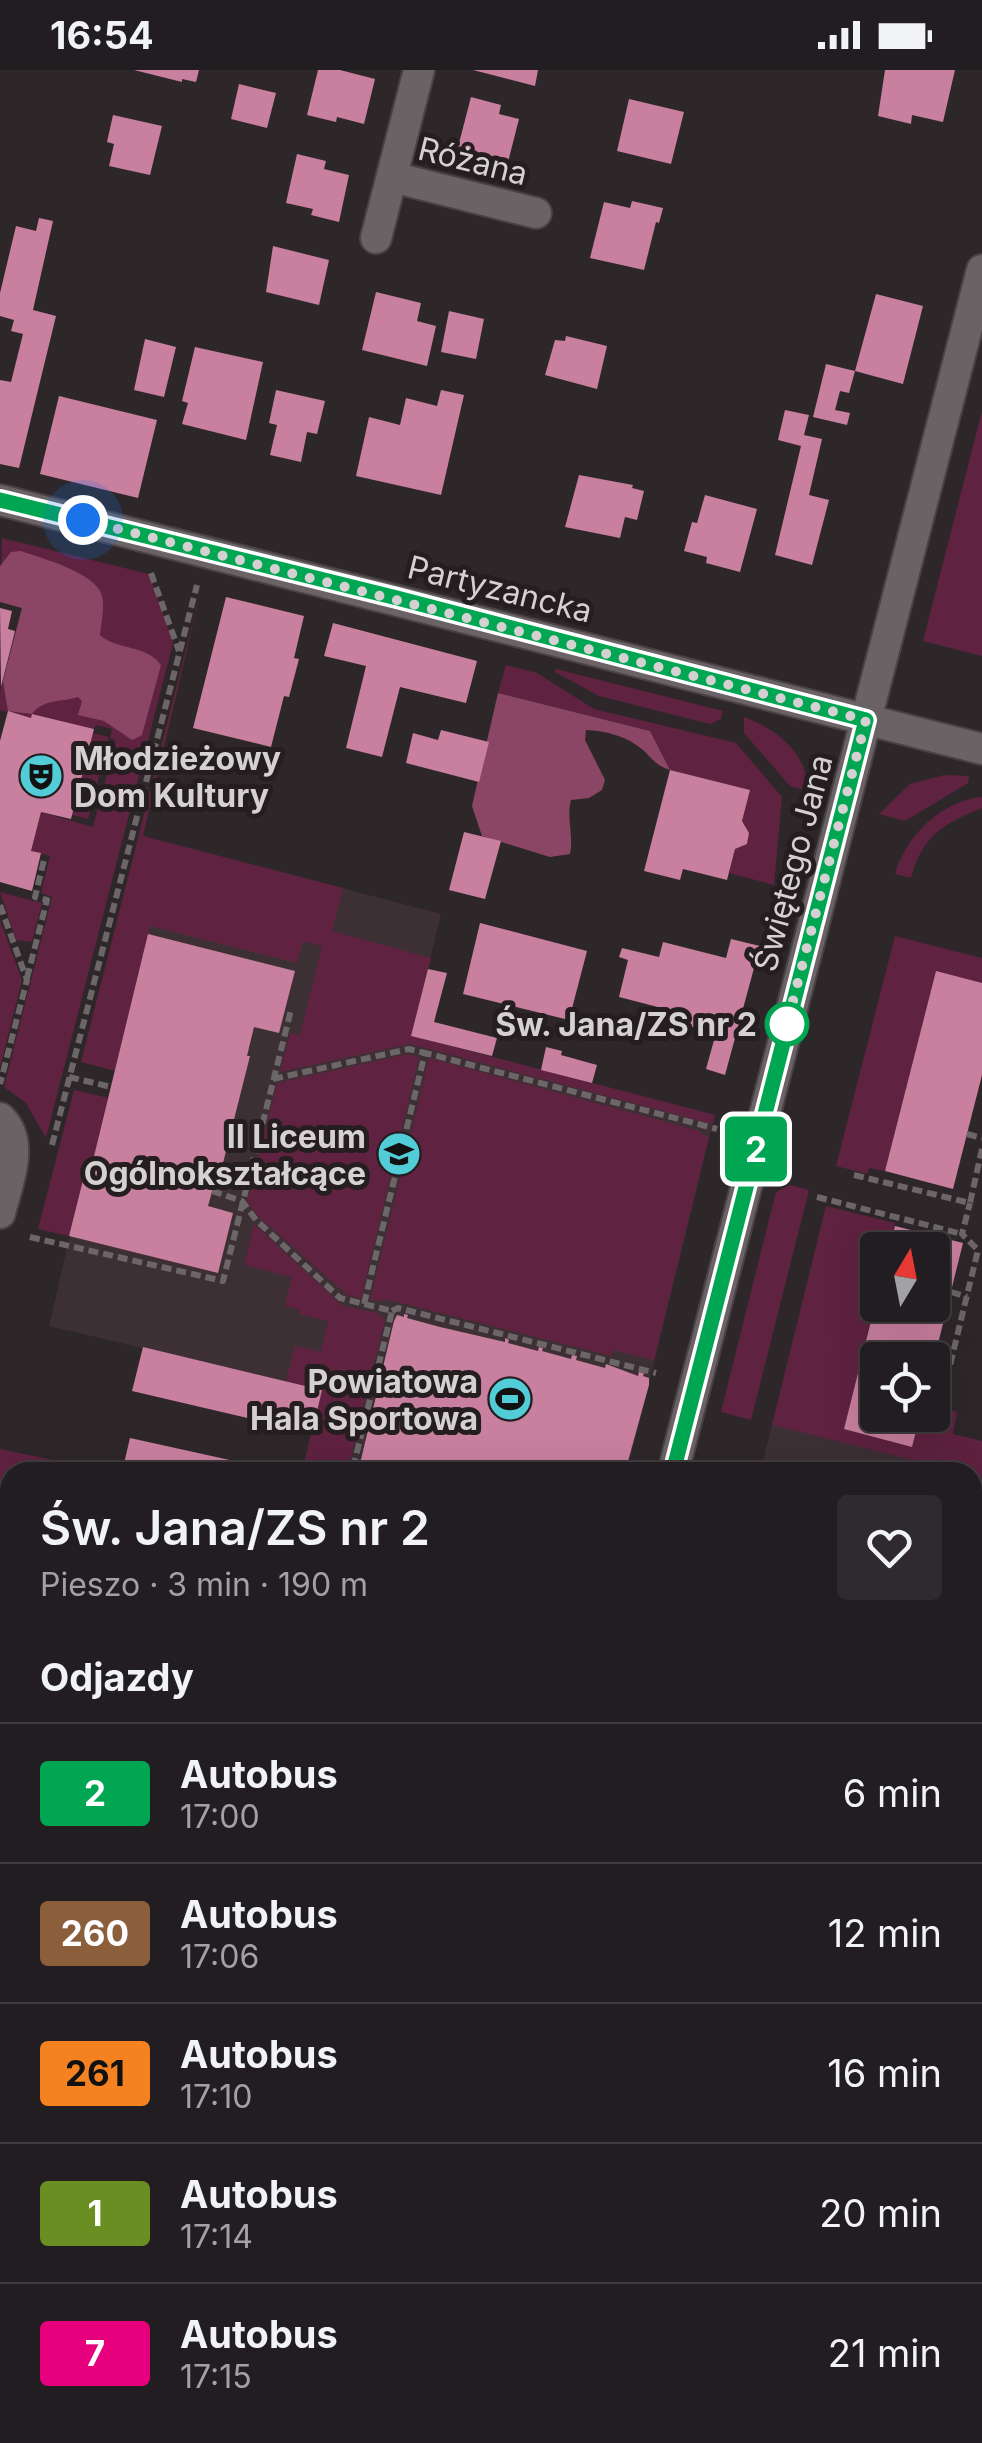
<!DOCTYPE html>
<html lang="pl">
<head>
<meta charset="utf-8">
<style>
	body { margin:0; font-family:Inter,sans-serif; background:#2e2a2d; color:#f1f3f6; height:100vh; display:flex; flex-direction:column; font-size:38px; white-space:nowrap }
	* { box-sizing:border-box; margin:0 }
	p { font-size:32px; color:#a2a2a5 }
	.icon { flex:none; width:55px; height:55px; fill:none; stroke:currentColor; stroke-width:2; stroke-linecap:round; stroke-linejoin:round }
	.map { position:relative; flex:1; overflow:hidden }
	.sheet { position:absolute; left:0px; top:1392px; width:982px; height:982px; display:flex; flex-direction:column; background:#221d20; border-radius:30px 30px 0 0; box-shadow:0 10px 40px #0002,0 0 0 2px #3f3b3e }
	.sheet>* { flex:none }
	.badge { padding:0 20px; border-radius:8px; font-size:35px; line-height:65px }
	.needle { width:65px; rotate:10deg }
	.fabs { position:absolute; left:860px; top:1162px; display:grid; gap:20px }
	.fabs a { display:grid; place-items:center; width:90px; height:90px; border-radius:10px; background:#221d20; box-shadow:0 10px 40px #0002,0 0 0 2px #3f3b3e; font-size:50px }
	.you { position:absolute; width:50px; height:50px; margin:-25px; border:8px solid #fff; border-radius:50%; background:#1a73e8; box-shadow:0 0 0 15px #1a73e833 }
	.map>.badge { position:absolute; translate:-50% -50%; box-shadow:0 0 0 5px #fff }
	h2 { padding:0 40px; font-size:38px; line-height:90px }
	.round { display:grid; place-items:center; flex:none; width:105px; height:105px; border-radius:10px; background:#2e2a2d }
	.head { display:flex; align-items:center; justify-content:space-between; height:170px; padding:0 40px }
	h1 { font-size:48px; font-weight:600; line-height:75px }
	ul { padding:0; list-style:none }
	li { display:flex; align-items:center; gap:30px; height:140px; padding:0 40px; border-top:2px solid #3f3b3e }
	li div { flex:1 }
	li b { display:block; font-size:38px }
	li em { font-style:normal }
	li .badge { min-width:110px; font-weight:700; text-align:center }
	.status { display:flex; justify-content:space-between; align-items:center; height:70px; padding:0 50px; background:#221d20; direction:ltr }
	.status svg { height:28px; fill:currentColor }
	.map>svg:first-child { display:block }
</style>
</head>
<body>
<div class="status"><b>16:54</b><svg viewBox="0 0 49 12"><path d="M0 12V9h3v3zM5 12V6h3v6zM10 12V3h3v9zM15 12V0h3v12zM26 1h20v11H26zM47 4h2v5h-2z"/></svg></div>
<div class="map">
<svg width="982" height="2373" viewBox="0 0 982 2373">
	<rect width="100%" height="100%" fill="#2e272a"/>
	<!-- built -->
	<g fill="#3d3035">
		<polygon points="166,772 441,844 412,966 715,1045 627,1402 302,1402 321,1320 49,1256 83,1110 88,1111 136,921 144,863"/>
		<polygon points="774,1347 929,1387 982,1371 982,2150 972,2147 972,1402 760,1402"/>
	</g>
	<!-- green -->
	<g fill="#5f2240">
		<polygon points="982,341 982,586 923,571"/>
		<polygon points="2,468 149,504 173,573 46,1068 26,1033 4,1017 52,827 41,823 50,786 31,781 41,742 93,757 116,670 110,668 112,659 96,655 94,659 33,644 31,648 0,640 0,622 22,538 0,532"/>
		<polygon points="201,520 143,766 343,818 332,861 431,888 412,966 715,1045 712,1054 410,974 280,1002 290,963 300,965 322,876 303,871 297,893 150,856 115,1001 81,992"/>
		<polygon points="506,595 537,603 594,639 736,673 782,727 774,815 729,803 735,779 747,774 749,763 742,751 749,720 670,700 650,661 498,623"/>
		<polygon points="556,599 723,641 721,649 710,654 599,626 555,602"/>
		<path d="M744,647C777,659 808,684 808,721L790,716L744,663Z"/>
		<polygon points="93,663 109,667 88,749 72,745"/>
		<polygon points="944,705 969,706 968,713 905,751 879,744 910,714"/>
		<path d="M982,727V738C943,754 922,766 911,808L895,804C906,766 941,731 982,727Z"/>
		<polygon points="0,822 42,833 32,872 16,870"/>
		<polygon points="0,850 22,910 0,998"/>
		<polygon points="895,866 982,888 982,913 936,902 885,1101 869,1098 867,1104 836,1096"/>
		<polygon points="407,984 419,987 361,1229 347,1225 259,1147 247,1132 277,1013"/>
		<polygon points="429,988 700,1061 700,1064 709,1066 654,1290 613,1280 612,1286 389,1230 370,1231"/>
		<polygon points="74,1020 109,1028 88,1111 83,1111 69,1166 38,1159"/>
		<polygon points="790,1115 809,1120 751,1350 721,1342 776,1122"/>
		<polygon points="826,1136 895,1153 889,1180 878,1180 877,1225 844,1359 912,1376 920,1345 932,1345 933,1334 957,1342 953,1364 982,1371 982,1408 972,1402 962,1402 772,1355"/>
		<polygon points="254,1154 343,1236 378,1243 385,1250 347,1402 302,1402 322,1321 286,1311 295,1276 321,1282 328,1251 299,1244 299,1239 285,1236 292,1207 244,1195"/>
		<polygon points="0,1379 111,1402 10,1402 10,1557 0,1555"/>
		<polygon points="973,1881 982,1882 982,2150 972,2147"/>
	</g>
	<!-- forest -->
	<g fill="#8b4665">
		<path d="M21,481C41,488 97,503 102,526C105,537 101,554 100,565C118,581 146,574 161,595L142,665L132,670L104,651L78,645L82,631L78,627C63,632 42,629 32,644L8,641L3,611L22,538L0,532V496L11,482Z"/>
		<path d="M498,623L650,661L670,700C655,695 653,689 643,680C627,666 606,661 586,660L585,670L605,710L602,720L589,728L571,730C566,748 574,765 570,784L550,787L482,766L472,736Z"/>
	</g>
	<!-- building -->
	<g fill="#c97f9e">
		<polygon points="134,0 199,0 196,12 182,9 182,12"/>
		<polygon points="318,0 340,0 375,9 364,54 337,47 336,52 307,45"/>
		<polygon points="473,0 538,0 535,16"/>
		<polygon points="885,0 955,0 943,52 912,45 911,54 878,46"/>
		<polygon points="239,14 276,23 267,58 231,49"/>
		<polygon points="471,27 501,35 499,44 519,49 507,96 476,88 478,82 458,77"/>
		<polygon points="629,29 684,42 671,94 617,81"/>
		<polygon points="113,45 162,56 150,105 109,96 114,74 107,72"/>
		<polygon points="297,84 326,91 324,99 349,105 339,152 311,145 313,139 286,133"/>
		<polygon points="632,131 663,138 659,153 656,152 644,200 590,188 604,132 630,138"/>
		<polygon points="39,148 53,151 33,240 56,246 19,398 0,394 0,310 11,312 23,264 11,261 14,250 0,246 0,223 16,156 36,161"/>
		<polygon points="273,176 329,190 319,235 266,222"/>
		<polygon points="376,222 421,233 417,251 436,256 427,296 362,280"/>
		<polygon points="876,224 923,236 903,314 855,301"/>
		<polygon points="449,241 484,249 476,289 441,282"/>
		<polygon points="566,266 607,276 597,319 545,305 555,270 565,271"/>
		<polygon points="145,269 176,277 164,327 134,320"/>
		<polygon points="195,277 263,292 246,370 182,354 188,333 182,331"/>
		<polygon points="826,294 855,301 849,323 840,321 835,340 850,343 847,355 813,347"/>
		<polygon points="276,320 325,331 317,364 307,362 301,392 270,385 277,355 269,353"/>
		<polygon points="441,320 464,325 441,425 356,406 369,347 400,355 406,328 437,336"/>
		<polygon points="59,326 157,350 138,428 40,404"/>
		<polygon points="785,340 809,345 804,365 822,369 809,425 829,430 812,495 775,485 801,376 778,370"/>
		<polygon points="579,405 633,415 632,418 644,421 637,450 625,447 620,468 565,457"/>
		<polygon points="705,425 757,439 740,502 706,493 707,487 684,481 692,452 697,453"/>
		<polygon points="226,527 304,546 294,588 299,589 289,627 284,626 271,677 193,658"/>
		<polygon points="0,538 12,541 8,559 15,561 1,617"/>
		<polygon points="333,553 477,591 466,633 400,617 382,687 346,678 366,596 324,586"/>
		<polygon points="8,641 31,648 32,644 94,659 71,749 41,742 31,781 41,783 32,821 0,812 0,671"/>
		<polygon points="441,660 489,672 479,712 406,693 413,663 438,670"/>
		<polygon points="670,700 750,720 742,751 749,763 747,774 735,779 727,810 683,799 680,810 644,801"/>
		<polygon points="464,762 501,771 485,829 449,820"/>
		<polygon points="480,853 587,881 569,950 463,924"/>
		<polygon points="148,864 295,901 279,963 254,957 247,986 250,986 220,1105 217,1104 208,1136 233,1143 218,1203 69,1166 83,1110 88,1111"/>
		<polygon points="731,869 760,876 725,1005 706,999 716,963 678,953 681,943 619,927 628,890 619,887 622,878 659,887 663,872 726,888"/>
		<polygon points="428,899 447,903 434,952 497,968 492,986 411,966"/>
		<polygon points="936,901 982,913 982,1005 953,1119 885,1101"/>
		<polygon points="546,977 562,981 561,985 597,995 592,1013 541,1000"/>
		<polygon points="895,1156 963,1173 934,1290 878,1290 878,1345 920,1345 912,1377 844,1359 875,1235 932,1235 932,1180 889,1180"/>
		<polygon points="404,1244 408,1245 407,1248 440,1257 505,1272 505,1268 509,1270 508,1273 538,1281 539,1277 543,1278 542,1281 571,1289 572,1285 577,1286 576,1290 605,1298 606,1294 638,1306 639,1302 644,1303 643,1306 649,1308 649,1315 625,1402 358,1402 394,1251 397,1245 404,1247"/>
		<polygon points="143,1277 322,1320 312,1363 132,1321"/>
		<polygon points="130,1368 262,1397 260,1402 122,1402"/>
		<polygon points="972,1453 982,1455 982,1532 972,1529"/>
		<polygon points="0,1619 10,1622 10,1726 0,1723"/>
		<polygon points="972,1628 982,1630 982,1812 972,1810"/>
		<polygon points="0,1965 10,1968 10,2054 0,2051"/>
		<polygon points="0,2132 10,2134 10,2189 0,2186"/>
		<polygon points="0,2247 10,2249 10,2365 21,2365 19,2373 0,2373"/>
		<polygon points="81,2365 121,2365 119,2373 79,2373"/>
		<polygon points="314,2365 380,2365 378,2373 340,2373"/>
		<polygon points="469,2365 548,2365 546,2373 467,2373"/>
	</g>
	<g fill="none" stroke-linecap="round" stroke-linejoin="round">
		<defs>
			<g id="street">
				<polyline points="392,107 536,143"/>
				<polyline points="376,168 419,0"/>
				<polyline points="866,650 982,200"/>
				<path d="M0,1048C26,1073 7,1113 0,1143"/>
			</g>
			<g id="secondary">
				<polyline points="0,430 982,679"/>
				<polyline points="673,1402 866,650"/>
				<polyline points="427,2373 429,2365"/>
			</g>
		</defs>
		<!-- street casing -->
		<use href="#street" stroke="#484245" stroke-width="34"/>
		<!-- secondary casing -->
		<use href="#secondary" stroke="#484245" stroke-width="34"/>
		<!-- path -->
		<g stroke="#6c6668" stroke-width="6" stroke-dasharray="10 5" stroke-linecap="butt">
			<polyline points="151,503 179,581"/>
			<polyline points="0,835 27,910 0,1014"/>
			<polyline points="27,908 47,830 35,827 44,790"/>
			<polyline points="69,1007 111,1017"/>
			<polyline points="273,1009 409,979 425,983"/>
			<polyline points="967,1064 982,1068"/>
			<polyline points="52,1075 197,515"/>
			<polyline points="854,1105 970,1133 982,1079"/>
			<polyline points="212,1121 242,1131 256,1150 340,1228 392,1241 352,1402"/>
			<polyline points="817,1127 962,1164"/>
			<polyline points="30,1167 223,1211 291,940"/>
			<polyline points="951,1222 967,1227"/>
			<polyline points="364,1234 425,983 717,1059"/>
			<polyline points="392,1241 398,1238 656,1303"/>
			<polyline points="932,1326 942,1328 978,1180 962,1164 970,1133"/>
		</g>
		<!-- street -->
		<use href="#street" stroke="#6a6265" stroke-width="30"/>
		<!-- secondary -->
		<use href="#secondary" stroke="#6a6265" stroke-width="30"/>
	</g>
	<g fill="none" stroke-linecap="round" stroke-linejoin="round">
		<defs>
			<polyline id="line" points="0,430 397,528 866,650 673,1402"/>
		</defs>
		<!-- line casing -->
		<use href="#line" stroke="#fff" stroke-width="22"/>
		<!-- line -->
		<use href="#line" stroke="#00a651" stroke-width="15"/>
		<!-- walk -->
		<polyline stroke="#d5d0d2" stroke-width="10" stroke-dasharray="0 18" points="83,450 866,650 787,954"/>
	</g>
	<!-- icons -->
	<defs>
		<symbol id="theatre-disc" viewBox="-11 -11 22 22"><circle r="9.5" fill="#52ccd6" stroke="#251e20"/><path d="M-5-5.5Q0-4 5-5.5V0Q5 5 0 6Q-5 5-5 0ZM-3.3-2.5H-1v1.5H-3.3ZM1-2.5H3.3v1.5H1ZM-2.8 1Q0 5.5 2.8 1Z" fill="#111"/></symbol>
		<symbol id="school-disc" viewBox="-11 -11 22 22"><circle r="9.5" fill="#52ccd6" stroke="#251e20"/><path d="M0-5L7-2L0 1L-7-2ZM-4 1L0 2.5L4 1V4Q0 6-4 4Z" fill="#111"/></symbol>
		<symbol id="stadium-disc" viewBox="-11 -11 22 22"><circle r="9.5" fill="#52ccd6" stroke="#251e20"/><path d="M0-5a6.5 5 0 1 0 0 10a6.5 5 0 1 0 0-10ZM-3.5-1.8h7v3.6h-7Z" fill="#111"/></symbol>
	</defs>
	<g fill-rule="evenodd">
		<use href="#theatre-disc" x="16" y="681" width="50" height="50"/>
		<use href="#school-disc" x="374" y="1059" width="50" height="50"/>
		<use href="#stadium-disc" x="485" y="1304" width="50" height="50"/>
	</g>
	<!-- markers -->
	<circle fill="#fff" stroke="#00a651" stroke-width="5" cx="787" cy="954" r="20"/>
	<g text-anchor="middle" dominant-baseline="central" stroke-width="10" stroke-linejoin="round" paint-order="stroke">
		<!-- street labels -->
		<g font-size="32" fill="#d5d0d2" stroke="#251e20">
			<text transform="translate(473 91) rotate(14)">Różana</text>
			<text transform="translate(500 519) rotate(14)">Partyzancka</text>
			<text transform="translate(793 793) rotate(-75)">Świętego Jana</text>
		</g>
		<!-- poi labels -->
		<g font-size="32" font-weight="bold" fill="#d5d0d2" stroke="#251e20" text-anchor="end">
			<text x="74" y="688" text-anchor="start">Młodzieżowy<tspan x="74" dy="37">Dom Kultury</tspan></text>
			<text x="366" y="1066">II Liceum<tspan x="366" dy="37">Ogólnokształcące</tspan></text>
			<text x="478" y="1311">Powiatowa<tspan x="478" dy="37">Hala Sportowa</tspan></text>
		</g>
		<!-- stop labels -->
		<g font-size="32" font-weight="bold" fill="#d5d0d2" stroke="#251e20" text-anchor="end">
			<text x="757" y="954">Św. Jana/ZS nr 2</text>
		</g>
	</g>
</svg>
<div class="fabs">
<a><svg class="needle" viewBox="-14 -14 28 28"><path d="M0-13l5 13h-10z" fill="#e53935"/><path d="M0 13l5-13h-10z" fill="#a2a2a5"/></svg></a>
<a><svg class="icon" aria-label="locate" viewBox="0 0 24 24"><circle cx="12" cy="12" r="6"/><path d="M12 2v4M12 18v4M2 12h4M18 12h4"/></svg></a>
</div>
<div class="you" style="left:83px;top:450px"></div>
<b class="badge" style="left:756px;top:1079px;background:#00a651;color:#fff">2</b>
<section class="sheet">
<div class="head"><div><h1>Św. Jana/ZS nr 2</h1><p>Pieszo · 3 min · 190 m</p></div><a class="round"><svg class="icon" aria-label="heart" viewBox="0 0 24 24"><path d="M12 20l-8-8c-3-5 5-10 8-4 3-6 11-1 8 4z"/></svg></a></div>
<h2>Odjazdy</h2>
<ul>
<li><span class="badge" style="background:#00a651;color:#fff">2</span><div><b>Autobus</b><p>17:00</p></div><em>6 min</em></li>
<li><span class="badge" style="background:#8b5e3c;color:#fff">260</span><div><b>Autobus</b><p>17:06</p></div><em>12 min</em></li>
<li><span class="badge" style="background:#f58220;color:#111">261</span><div><b>Autobus</b><p>17:10</p></div><em>16 min</em></li>
<li><span class="badge" style="background:#6b8e23;color:#fff">1</span><div><b>Autobus</b><p>17:14</p></div><em>20 min</em></li>
<li><span class="badge" style="background:#e6007e;color:#fff">7</span><div><b>Autobus</b><p>17:15</p></div><em>21 min</em></li>
</ul>
</section>
</div>
</body>
</html>
